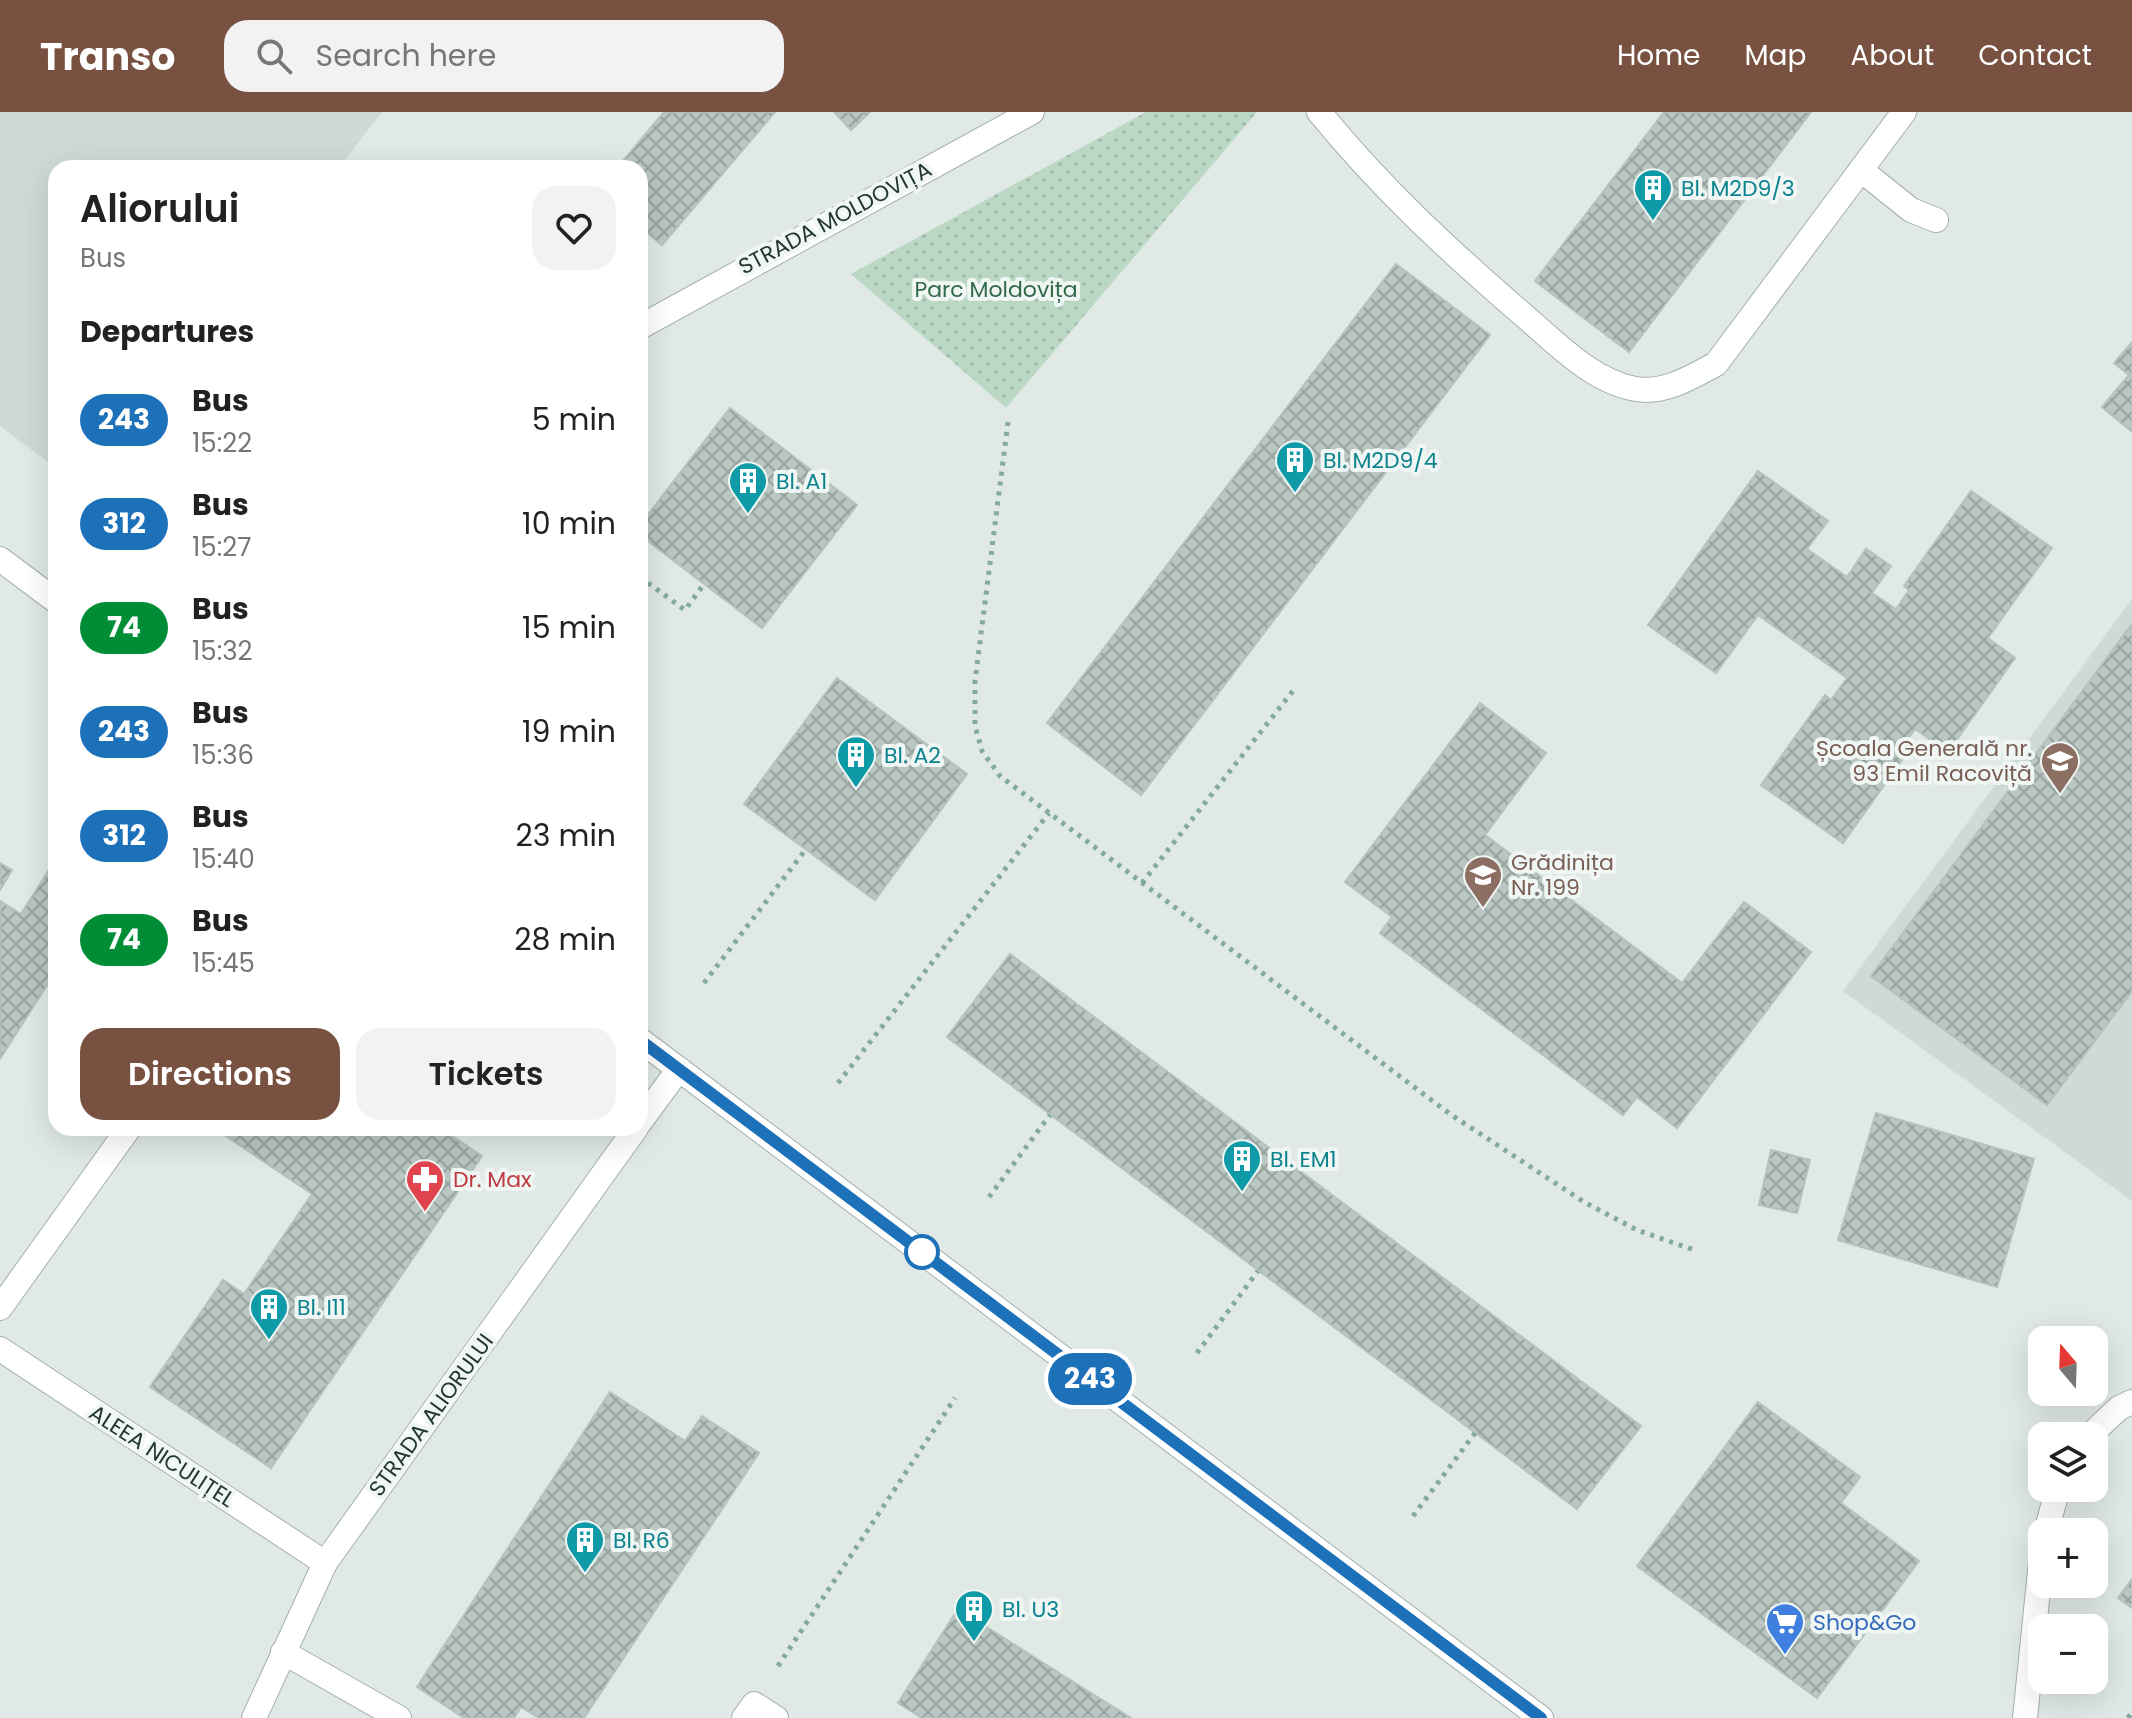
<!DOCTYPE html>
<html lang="en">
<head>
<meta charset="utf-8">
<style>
	body { margin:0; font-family:Poppins,sans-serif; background:#f2f2f2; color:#222; height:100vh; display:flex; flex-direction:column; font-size:30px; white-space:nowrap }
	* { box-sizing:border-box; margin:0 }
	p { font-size:26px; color:#767676 }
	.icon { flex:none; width:44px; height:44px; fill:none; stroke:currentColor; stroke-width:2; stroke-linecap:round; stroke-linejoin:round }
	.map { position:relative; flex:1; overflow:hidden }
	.drawer { position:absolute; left:48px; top:48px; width:600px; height:976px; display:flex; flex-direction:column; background:#fff; border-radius:24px; box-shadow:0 8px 32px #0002 }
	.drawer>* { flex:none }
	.badge { padding:0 16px; border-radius:26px; font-size:28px; line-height:52px }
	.needle { width:52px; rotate:341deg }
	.buttons { position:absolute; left:2028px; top:1214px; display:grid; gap:16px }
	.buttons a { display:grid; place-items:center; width:80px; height:80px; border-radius:16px; background:#fff; box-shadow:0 8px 32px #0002; font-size:40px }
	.map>.badge { position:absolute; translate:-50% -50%; box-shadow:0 0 0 4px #fff }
	h2 { padding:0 32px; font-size:30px; line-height:72px }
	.round { display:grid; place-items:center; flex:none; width:84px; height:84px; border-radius:24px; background:#f2f2f2 }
	.summary { display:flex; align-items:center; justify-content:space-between; height:136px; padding:0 32px }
	h1 { font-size:38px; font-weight:600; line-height:60px }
	.cta { display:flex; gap:16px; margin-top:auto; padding:16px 32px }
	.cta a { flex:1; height:92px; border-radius:24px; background:#785141; color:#fff; font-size:32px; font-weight:600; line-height:92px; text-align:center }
	.cta a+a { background:#f2f2f2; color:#222 }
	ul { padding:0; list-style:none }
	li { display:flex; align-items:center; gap:24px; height:104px; padding:0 32px }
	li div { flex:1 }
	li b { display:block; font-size:30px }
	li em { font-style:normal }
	li .badge { min-width:88px; font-weight:700; text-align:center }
	header { display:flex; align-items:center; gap:48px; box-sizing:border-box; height:112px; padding:0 40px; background:#785141; color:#fff }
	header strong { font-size:38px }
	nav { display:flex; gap:44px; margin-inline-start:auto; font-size:28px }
	.search { width:560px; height:72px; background:#f2f2f2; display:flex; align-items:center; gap:20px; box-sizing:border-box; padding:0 28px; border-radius:24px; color:#767676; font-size:30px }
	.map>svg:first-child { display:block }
</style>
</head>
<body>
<header>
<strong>Transo</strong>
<div class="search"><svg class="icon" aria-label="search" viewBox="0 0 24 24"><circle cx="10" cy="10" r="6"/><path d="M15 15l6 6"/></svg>Search here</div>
<nav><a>Home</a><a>Map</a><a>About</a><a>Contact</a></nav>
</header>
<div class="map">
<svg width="2132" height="1606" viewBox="0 0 2132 1606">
	<defs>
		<pattern id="park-dots" width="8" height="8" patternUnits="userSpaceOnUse" patternTransform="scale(2)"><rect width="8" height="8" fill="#bbd8c5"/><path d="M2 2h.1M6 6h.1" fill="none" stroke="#a0baaa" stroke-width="1.8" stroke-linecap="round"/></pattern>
		<pattern id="building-cross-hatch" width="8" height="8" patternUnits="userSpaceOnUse" patternTransform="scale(2)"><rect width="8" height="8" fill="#b9c6c2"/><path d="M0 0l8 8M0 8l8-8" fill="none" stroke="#96a29e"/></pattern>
	</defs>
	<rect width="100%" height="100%" fill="#e0e9e6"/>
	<!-- built -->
	<g fill="#cfd9d5">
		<polygon points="0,0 382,0 339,56 56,56 56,356 0,314"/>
		<polygon points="2132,487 2132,1089 1843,879"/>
	</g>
	<!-- park -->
	<polygon fill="url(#park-dots)" points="1146,0 1257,0 1006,296 851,162"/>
	<!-- building -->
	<g fill="url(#building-cross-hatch)" stroke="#b3c2bd" stroke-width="2">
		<polygon points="664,0 775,0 662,133 640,115 640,56 617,56"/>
		<polygon points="834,0 870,0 851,18"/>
		<polygon points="1664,0 1811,0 1629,240 1535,169"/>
		<polygon points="1396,152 1490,223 1141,683 1047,611"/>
		<polygon points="2132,230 2132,320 2102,295 2129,263 2114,251"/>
		<polygon points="730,296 857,393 762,516 640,423 640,413"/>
		<polygon points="1758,359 1828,409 1807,437 1847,465 1866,437 1891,454 1872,481 1896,497 1909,478 1904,474 1971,379 2052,436 1988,526 2015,546 1948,640 1915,617 1899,639 1905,644 1843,731 1761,673 1825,583 1831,588 1847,566 1758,503 1716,561 1648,513"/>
		<polygon points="2132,512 2132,879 2047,993 1871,864"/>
		<polygon points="837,566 967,662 875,788 744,692"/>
		<polygon points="1480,591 1546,641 1485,723 1682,871 1744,790 1811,840 1677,1016 1637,985 1623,1003 1380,821 1392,805 1345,770"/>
		<polygon points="0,751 12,758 0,778"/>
		<polygon points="52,753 56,755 56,859 0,947 0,789 21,802"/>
		<polygon points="1010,842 1641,1314 1577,1397 947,925"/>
		<polygon points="1876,1001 2034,1047 1997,1175 1838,1128"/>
		<polygon points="214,1016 440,1016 482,1044 271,1356 150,1275 223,1168 244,1182 312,1082"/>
		<polygon points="1771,1038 1810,1048 1797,1101 1759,1093"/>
		<polygon points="610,1280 685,1329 702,1304 759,1341 584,1606 539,1606 521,1595 514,1606 464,1606 417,1575"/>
		<polygon points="1758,1290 1860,1365 1841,1391 1919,1449 1817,1586 1637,1454"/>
		<polygon points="2132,1467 2132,1496 2118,1486"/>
		<polygon points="958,1497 1067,1566 1131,1606 922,1606 898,1591"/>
	</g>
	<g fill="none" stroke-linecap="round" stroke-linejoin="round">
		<defs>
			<g id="minor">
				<path d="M1319,0C1381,76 1447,137 1521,201C1554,229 1592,270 1636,277C1664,282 1692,265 1716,252L1904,0"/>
				<polyline points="1861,58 1911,98 1936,108"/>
				<polyline points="640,215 1032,0"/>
				<polyline points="0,447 56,489"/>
				<polyline points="640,928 1541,1606"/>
				<polyline points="640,1010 679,957"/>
				<polyline points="0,1196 129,1016"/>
				<polyline points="0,1237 325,1451"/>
				<polyline points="2089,1324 2119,1296 2132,1290"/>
				<polyline points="2046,1420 2058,1376"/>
				<polyline points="283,1540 399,1606"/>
				<polyline points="254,1606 325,1451 636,1016"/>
				<polyline points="744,1606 754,1592 776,1606"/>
				<polyline points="2025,1606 2042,1439"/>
			</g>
		</defs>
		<!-- minor casing -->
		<use href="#minor" stroke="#a4b0ad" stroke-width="26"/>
		<!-- path -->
		<g stroke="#84a9a0" stroke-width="5" stroke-dasharray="4 6" stroke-linecap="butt">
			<polyline points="1008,310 975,569 975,614 982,639 1000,664 1450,1002 1584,1090 1637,1118 1697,1139"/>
			<polyline points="640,465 685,498 704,472"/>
			<polyline points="1142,771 1296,575"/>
			<polyline points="704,871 806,737"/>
			<polyline points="838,971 1049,701"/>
			<polyline points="989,1085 1050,1003"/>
			<polyline points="1197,1241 1258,1159"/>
			<polyline points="1413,1404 1475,1321"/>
			<polyline points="778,1554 955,1286"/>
			<polyline points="2128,1606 2132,1600"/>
		</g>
		<!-- minor -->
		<use href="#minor" stroke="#fff" stroke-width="24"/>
	</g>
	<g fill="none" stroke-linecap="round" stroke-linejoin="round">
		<defs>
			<polyline id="line" points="640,928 1541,1606"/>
		</defs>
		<!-- line casing -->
		<use href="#line" stroke="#fff" stroke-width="18"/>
		<!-- line -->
		<use href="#line" stroke="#1d71b8" stroke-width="12"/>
	</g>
	<!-- icons -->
	<defs>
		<symbol id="building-pin" viewBox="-11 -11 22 30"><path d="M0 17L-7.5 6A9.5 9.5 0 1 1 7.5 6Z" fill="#0f9aa8" stroke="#f0f6f3"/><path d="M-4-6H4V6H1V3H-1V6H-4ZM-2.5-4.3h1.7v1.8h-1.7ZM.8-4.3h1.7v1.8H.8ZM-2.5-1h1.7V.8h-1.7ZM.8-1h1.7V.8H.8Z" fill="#fff"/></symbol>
		<symbol id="school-pin" viewBox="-11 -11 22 30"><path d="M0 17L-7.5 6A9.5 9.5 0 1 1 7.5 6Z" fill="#8d6e63" stroke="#f0f6f3"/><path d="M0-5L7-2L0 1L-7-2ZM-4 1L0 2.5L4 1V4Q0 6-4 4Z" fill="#fff"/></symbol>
		<symbol id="pharmacy-pin" viewBox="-11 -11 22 30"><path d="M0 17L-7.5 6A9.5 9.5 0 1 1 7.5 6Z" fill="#e0444e" stroke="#f0f6f3"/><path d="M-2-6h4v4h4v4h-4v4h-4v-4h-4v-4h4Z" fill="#fff"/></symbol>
		<symbol id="supermarket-pin" viewBox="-11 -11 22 30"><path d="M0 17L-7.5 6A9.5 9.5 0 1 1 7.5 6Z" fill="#3f7fe0" stroke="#f0f6f3"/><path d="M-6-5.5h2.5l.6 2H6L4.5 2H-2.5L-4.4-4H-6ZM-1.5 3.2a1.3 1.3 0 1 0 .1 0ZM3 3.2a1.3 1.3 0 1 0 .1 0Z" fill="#fff"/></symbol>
	</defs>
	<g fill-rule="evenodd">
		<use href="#building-pin" x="1631" y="54" width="44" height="60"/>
		<use href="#building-pin" x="1273" y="326" width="44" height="60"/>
		<use href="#building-pin" x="726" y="347" width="44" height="60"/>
		<use href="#building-pin" x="834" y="621" width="44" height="60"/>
		<use href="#school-pin" x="2038" y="627" width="44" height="60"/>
		<use href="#school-pin" x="1461" y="741" width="44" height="60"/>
		<use href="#building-pin" x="1220" y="1025" width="44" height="60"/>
		<use href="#pharmacy-pin" x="403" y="1045" width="44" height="60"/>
		<use href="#building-pin" x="247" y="1173" width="44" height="60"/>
		<use href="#building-pin" x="563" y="1406" width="44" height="60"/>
		<use href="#building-pin" x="952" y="1475" width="44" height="60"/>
		<use href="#supermarket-pin" x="1763" y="1488" width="44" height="60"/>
	</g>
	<!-- markers -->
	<circle fill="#fff" stroke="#1d71b8" stroke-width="4" cx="922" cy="1140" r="16"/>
	<g text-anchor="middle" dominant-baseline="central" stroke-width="8" stroke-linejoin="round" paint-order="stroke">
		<!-- culture labels -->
		<g font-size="22" fill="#0d838f" stroke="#f0f6f3" text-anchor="start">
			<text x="1681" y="76">Bl. M2D9/3</text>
			<text x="1323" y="348">Bl. M2D9/4</text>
			<text x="776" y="369">Bl. A1</text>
			<text x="884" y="643">Bl. A2</text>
			<text x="1270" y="1047">Bl. EM1</text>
			<text x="297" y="1195">Bl. I11</text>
			<text x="613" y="1428">Bl. R6</text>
			<text x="1002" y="1497">Bl. U3</text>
		</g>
		<!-- street labels -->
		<g font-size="22" fill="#233733" stroke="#f0f6f3">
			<text transform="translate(835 106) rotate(-28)">STRADA MOLDOVIȚA</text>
			<text transform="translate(431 1303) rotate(-54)">STRADA ALIORULUI</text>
			<text transform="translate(162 1344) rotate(33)">ALEEA NICULIȚEL</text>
		</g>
		<!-- park labels -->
		<g font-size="22" fill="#32694a" stroke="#f0f6f3">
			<text x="996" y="177">Parc Moldovița</text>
		</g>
		<!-- education labels -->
		<g font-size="22" fill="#785e54" stroke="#f0f6f3" text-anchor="end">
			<text x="2032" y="636">Școala Generală nr.<tspan x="2032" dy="25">93 Emil Racoviță</tspan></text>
			<text x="1511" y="750" text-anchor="start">Grădinița<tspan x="1511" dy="25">Nr. 199</tspan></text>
		</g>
		<!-- health labels -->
		<g font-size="22" fill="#be3a42" stroke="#f0f6f3" text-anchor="start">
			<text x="453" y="1067">Dr. Max</text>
		</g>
		<!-- shop labels -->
		<g font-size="22" fill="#366cbe" stroke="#f0f6f3" text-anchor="start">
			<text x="1813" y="1510">Shop&amp;Go</text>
		</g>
	</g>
</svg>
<div class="buttons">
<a><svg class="needle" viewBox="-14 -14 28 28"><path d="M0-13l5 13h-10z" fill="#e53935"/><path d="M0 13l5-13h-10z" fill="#767676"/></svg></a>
<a><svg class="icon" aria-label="layers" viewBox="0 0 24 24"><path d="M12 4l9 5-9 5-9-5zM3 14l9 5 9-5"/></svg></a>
<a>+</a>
<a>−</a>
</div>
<b class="badge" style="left:1090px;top:1267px;background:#1d71b8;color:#fff">243</b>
<section class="drawer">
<div class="summary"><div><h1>Aliorului</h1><p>Bus</p></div><a class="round"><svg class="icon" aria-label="heart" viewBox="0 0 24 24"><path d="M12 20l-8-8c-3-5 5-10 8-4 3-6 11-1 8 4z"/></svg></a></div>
<h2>Departures</h2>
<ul>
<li><span class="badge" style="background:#1d71b8;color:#fff">243</span><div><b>Bus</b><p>15:22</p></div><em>5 min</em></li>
<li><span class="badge" style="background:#1d71b8;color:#fff">312</span><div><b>Bus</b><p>15:27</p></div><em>10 min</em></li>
<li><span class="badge" style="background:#008d36;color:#fff">74</span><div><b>Bus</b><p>15:32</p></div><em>15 min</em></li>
<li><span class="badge" style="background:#1d71b8;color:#fff">243</span><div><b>Bus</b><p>15:36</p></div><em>19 min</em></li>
<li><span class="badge" style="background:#1d71b8;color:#fff">312</span><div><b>Bus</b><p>15:40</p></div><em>23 min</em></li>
<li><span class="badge" style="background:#008d36;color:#fff">74</span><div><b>Bus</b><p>15:45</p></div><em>28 min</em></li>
</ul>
<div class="cta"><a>Directions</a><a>Tickets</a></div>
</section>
</div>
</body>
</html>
